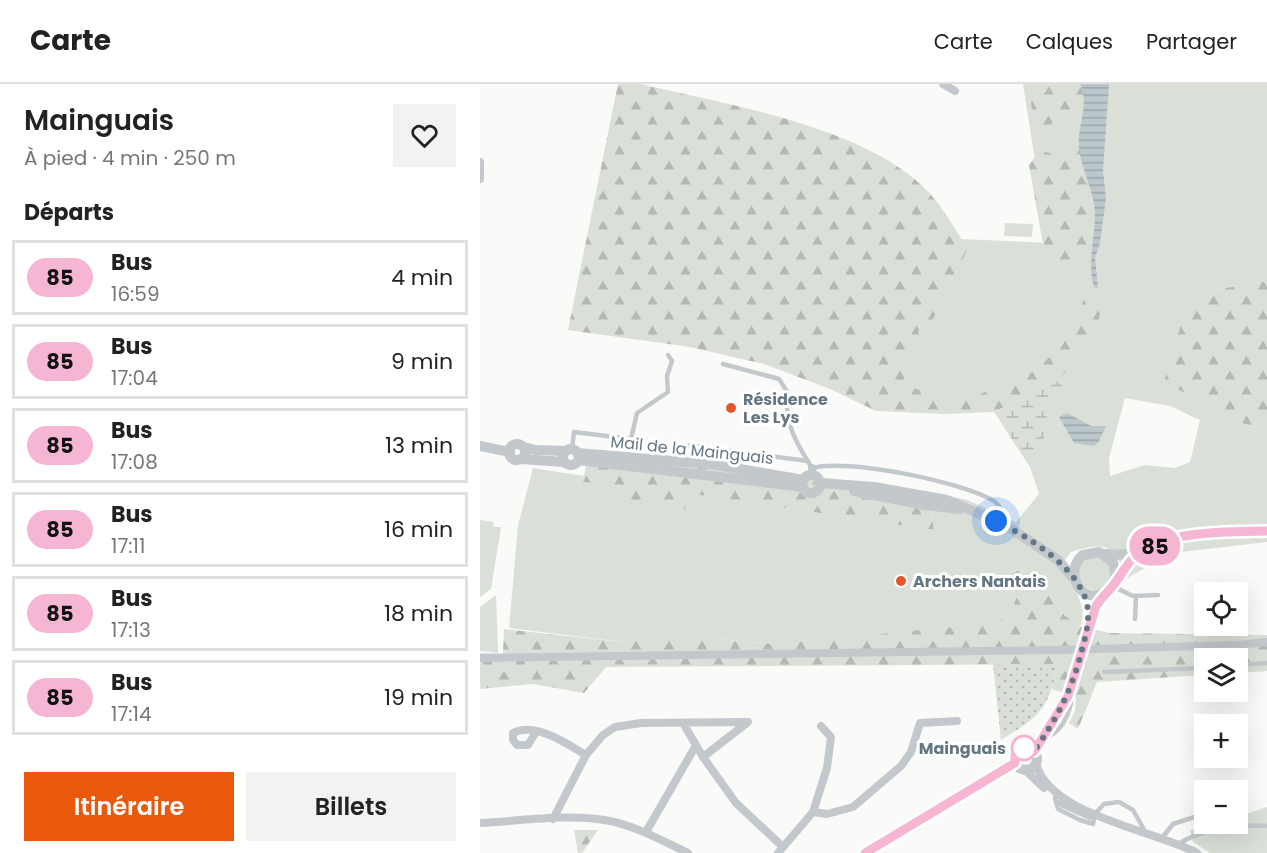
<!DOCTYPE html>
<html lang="fr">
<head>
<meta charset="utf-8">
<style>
	body { margin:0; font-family:Poppins,sans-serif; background:#f2f2f2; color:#222; height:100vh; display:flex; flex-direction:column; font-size:22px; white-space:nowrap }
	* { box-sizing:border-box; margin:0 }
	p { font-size:20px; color:#767676 }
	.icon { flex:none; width:33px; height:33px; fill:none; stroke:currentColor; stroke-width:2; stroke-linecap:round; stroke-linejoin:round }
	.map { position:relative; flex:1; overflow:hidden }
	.sheet { display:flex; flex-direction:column; background:#fff; width:480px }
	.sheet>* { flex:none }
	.badge { padding:0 12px; border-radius:20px; font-size:21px; line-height:39px }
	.fabs { position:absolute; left:714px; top:498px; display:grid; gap:12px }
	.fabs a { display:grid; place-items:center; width:54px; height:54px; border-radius:0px; background:#fff; box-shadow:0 6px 24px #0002; font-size:30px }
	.you { position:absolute; width:30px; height:30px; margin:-15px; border:4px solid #fff; border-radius:50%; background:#1a73e8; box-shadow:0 0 0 9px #1a73e833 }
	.map>.badge { position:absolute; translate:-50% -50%; box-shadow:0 0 0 3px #fff }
	h2 { padding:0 24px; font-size:22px; line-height:54px }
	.round { display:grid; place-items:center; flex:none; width:63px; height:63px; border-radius:0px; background:#f2f2f2 }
	.overview { display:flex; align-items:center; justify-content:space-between; height:102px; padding:0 24px }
	h1 { font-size:28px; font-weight:600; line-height:45px }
	.cta { display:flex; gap:12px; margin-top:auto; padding:12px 24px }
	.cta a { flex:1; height:69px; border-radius:0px; background:#ea580c; color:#fff; font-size:24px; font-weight:600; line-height:69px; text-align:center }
	.cta a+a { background:#f2f2f2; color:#222 }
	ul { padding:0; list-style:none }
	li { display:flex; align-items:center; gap:18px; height:75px; margin:0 12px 9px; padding:0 12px; border:3px solid #e0e0e0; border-radius:0px }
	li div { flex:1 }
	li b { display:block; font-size:22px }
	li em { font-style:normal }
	li .badge { min-width:66px; font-weight:700; text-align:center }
	header { display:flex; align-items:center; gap:36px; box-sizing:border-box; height:84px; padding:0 30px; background:#fff; border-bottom:2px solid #e0e0e0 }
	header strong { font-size:28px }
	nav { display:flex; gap:33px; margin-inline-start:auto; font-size:21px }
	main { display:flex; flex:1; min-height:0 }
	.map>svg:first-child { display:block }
</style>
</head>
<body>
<header>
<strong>Carte</strong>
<nav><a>Carte</a><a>Calques</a><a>Partager</a></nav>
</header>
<main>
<section class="sheet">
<div class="overview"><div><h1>Mainguais</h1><p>À pied · 4 min · 250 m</p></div><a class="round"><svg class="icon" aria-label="heart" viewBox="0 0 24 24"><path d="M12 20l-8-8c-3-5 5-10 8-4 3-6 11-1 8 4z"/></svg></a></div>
<h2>Départs</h2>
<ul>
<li><span class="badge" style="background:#f5b5d3;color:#111">85</span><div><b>Bus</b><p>16:59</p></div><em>4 min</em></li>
<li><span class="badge" style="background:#f5b5d3;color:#111">85</span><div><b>Bus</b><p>17:04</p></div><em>9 min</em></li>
<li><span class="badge" style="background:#f5b5d3;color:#111">85</span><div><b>Bus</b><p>17:08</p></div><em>13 min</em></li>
<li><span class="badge" style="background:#f5b5d3;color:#111">85</span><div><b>Bus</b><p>17:11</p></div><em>16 min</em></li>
<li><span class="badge" style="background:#f5b5d3;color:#111">85</span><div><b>Bus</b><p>17:13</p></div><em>18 min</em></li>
<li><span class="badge" style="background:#f5b5d3;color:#111">85</span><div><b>Bus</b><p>17:14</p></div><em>19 min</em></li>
</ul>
<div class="cta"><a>Itinéraire</a><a>Billets</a></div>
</section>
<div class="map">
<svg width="787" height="769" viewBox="0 0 787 769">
	<defs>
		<pattern id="forest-firs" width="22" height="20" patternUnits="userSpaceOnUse" patternTransform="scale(1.5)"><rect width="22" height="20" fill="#dadfd7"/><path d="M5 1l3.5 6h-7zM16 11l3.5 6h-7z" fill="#b4b9b4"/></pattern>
		<pattern id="wetland-marsh" width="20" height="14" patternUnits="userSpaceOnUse" patternTransform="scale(1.5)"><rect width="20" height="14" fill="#dadfd7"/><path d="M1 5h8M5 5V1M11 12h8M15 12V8" fill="none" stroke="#b4b9b4"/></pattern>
		<pattern id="park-dots" width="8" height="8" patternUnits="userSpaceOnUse" patternTransform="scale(1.5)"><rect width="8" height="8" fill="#dadfd7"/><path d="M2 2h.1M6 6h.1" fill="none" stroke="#b4b9b4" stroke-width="1.8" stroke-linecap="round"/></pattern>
		<pattern id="water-rules" width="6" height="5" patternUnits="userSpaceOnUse" patternTransform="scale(1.5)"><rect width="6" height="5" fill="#bbc7cb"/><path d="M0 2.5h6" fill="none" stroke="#9ca6aa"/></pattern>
	</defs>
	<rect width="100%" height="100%" fill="#fafaf8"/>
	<!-- grass -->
	<g fill="#dadfd7" fill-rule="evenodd">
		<path d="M543,0H787V197L710,210L765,340L787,348V458L693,469L645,495C637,459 624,458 591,468L584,477C588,502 610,518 600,543L585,532L562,501L537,512L529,534L478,543V545L467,544L317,558L315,562L194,551L151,559L29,544L38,441L53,384L104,392L103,398L213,410L454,446L449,408L487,416L536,438L559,410L550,383L563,360L567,332L583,302L577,297L516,316L399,314L481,155L568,159ZM645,314L690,322L720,336L710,378L695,384L665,381L630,392L629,374Z"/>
		<polygon points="525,139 553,140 552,153 524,152"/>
		<polygon points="0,436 14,438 13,443 21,443 11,505 0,513"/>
		<circle cx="615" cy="489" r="17"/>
		<polygon points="16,511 18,569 0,567 0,523"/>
		<polygon points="787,723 787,769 730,769 713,758 710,746 734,740 758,740 758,733"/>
	</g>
	<!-- forest -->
	<g fill="url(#forest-firs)">
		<path d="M138,0H161C247,21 391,43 451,111C465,126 475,147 488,164L453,235L438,248L441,258L421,301L462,312L498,311L555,287L583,260L604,216L623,211L618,241L601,271L577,297L514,328L465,330L396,327L350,305L284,280L210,263L88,246Z"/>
		<polygon points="548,0 556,0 556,6 565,9 570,0 594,0 602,5 606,19 593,31 573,33 570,51 558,63"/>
		<path d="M600,65L613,117L611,158L596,172L577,183L574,169H568L562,155L549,81L559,67C569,67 575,73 585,75Z"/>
		<polygon points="787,197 787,348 765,340 684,298 710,210"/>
		<polygon points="109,365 183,372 449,408 454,446 213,410 204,426 142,417 140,402 103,398"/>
		<polygon points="540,486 562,501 585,532 601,543 631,549 787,551 787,587 758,589 758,574 724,574 724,591 617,598 598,645 589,639 595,627 596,613 572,605 578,580 126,583 104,609 53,600 0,605 0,569 23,570 24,545 151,559 153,551 194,551 315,562 317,558 473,543 529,534 537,512 528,492"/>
		<polygon points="94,746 118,746 102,769 98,769"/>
	</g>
	<!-- wetland -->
	<polygon fill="url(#wetland-marsh)" points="577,297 583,302 567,332 563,360 550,383 514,328"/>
	<!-- park -->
	<path fill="url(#park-dots)" d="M513,580H578C568,626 560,632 521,656Z"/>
	<!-- water -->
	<g fill="url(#water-rules)">
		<path d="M600,0H629L623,87L626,114L620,159L615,174L618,204L614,203C607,178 615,156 615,130C615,108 601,86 599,63C597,40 610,22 600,0Z"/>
		<polygon points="587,329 611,342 626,342 618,359 613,362 594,359 579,333"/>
	</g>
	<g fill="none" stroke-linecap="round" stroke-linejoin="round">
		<!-- service -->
		<g stroke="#c3c8cc" stroke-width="4.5">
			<path d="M243,280L299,295L308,309C303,338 317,360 332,384C366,374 483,398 514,417C522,423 525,432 527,441"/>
			<polyline points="206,361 328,377"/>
			<polyline points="92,365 94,348 151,355 157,329 188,308 187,292 192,277 188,271"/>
			<polyline points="632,502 653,512 678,511"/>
			<polyline points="655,535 656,512"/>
			<polyline points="758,581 787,579"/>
			<polyline points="624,588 724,584"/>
			<path d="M568,653C585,645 593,622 592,605"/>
			<polyline points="575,714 578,725 600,736 613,740 615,730 624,720 639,718 653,726 666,749"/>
			<polyline points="682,754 693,740 724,730"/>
			<path d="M698,760C724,744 758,740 787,742"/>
		</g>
		<!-- minor -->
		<g stroke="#c3c8cc" stroke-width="8">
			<polyline points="463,0 475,7"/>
			<polyline points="0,78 0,95"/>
			<polyline points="332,384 333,392"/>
			<polyline points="614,565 758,561 787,558"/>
			<polyline points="0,574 579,566"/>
			<path d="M56,648L48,661H37L33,656V649C54,637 89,661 106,671"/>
			<polyline points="223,673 256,719 303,763"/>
			<path d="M556,679C568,731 674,746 717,769"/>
			<polyline points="545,686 564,704"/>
			<polyline points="581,719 610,732"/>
			<polyline points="333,728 347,684 351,653 341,642"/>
			<polyline points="73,735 106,671 123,651 135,643 161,639 268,638 223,673 203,639"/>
			<path d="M0,739C42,737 89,729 130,737C158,743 183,757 208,769"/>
			<polyline points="166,748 215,663"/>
			<polyline points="298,769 333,728 347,730 373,723 421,682 431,668 440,639 477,637"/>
		</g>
		<!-- tertiary -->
		<g stroke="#c3c8cc" stroke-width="10">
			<circle cx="37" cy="368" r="8"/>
			<polyline points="0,362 30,368"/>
			<polyline points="44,363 55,366 86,367"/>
			<circle cx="91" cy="373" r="8"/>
			<polyline points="97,369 230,380 324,396"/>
			<polyline points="41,375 84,378"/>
			<polyline points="98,376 323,403"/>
			<circle cx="331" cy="400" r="9"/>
			<polyline points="340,399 394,403 467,416 527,442 578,476 594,495"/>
			<polyline points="374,407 445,421 480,425"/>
			<path d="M626,470C655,475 679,457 707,452C733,448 761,448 787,447"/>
			<path d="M636,495L633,478L619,468L603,471C583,487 601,523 625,508C636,502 646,479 660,468"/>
			<circle cx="546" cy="675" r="11"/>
			<path d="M554,667C597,619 594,562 623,510"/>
			<polyline points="384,769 535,679"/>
		</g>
		<!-- minor-bridge -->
		<polyline stroke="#c3c8cc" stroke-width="8" points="579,566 614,565"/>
	</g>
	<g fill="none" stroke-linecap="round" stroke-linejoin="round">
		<defs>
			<path id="line" d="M385,769L535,679V672L539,665L547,663L554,667L557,663L588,612L616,522C621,514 625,511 631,504C640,494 645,481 656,471C686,446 750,448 787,447"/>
		</defs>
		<!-- line casing -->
		<use href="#line" stroke="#fff" stroke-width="14"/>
		<!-- line -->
		<use href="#line" stroke="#f5b5d3" stroke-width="9"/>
		<!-- walk -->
		<path stroke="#657683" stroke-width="6" stroke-dasharray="0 10.8" d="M516,437C549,453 605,487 608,527C609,545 603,560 599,577C589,611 577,633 557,663L554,667L544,664"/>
	</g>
	<!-- markers -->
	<g fill="#e4572e" stroke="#fff" stroke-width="2">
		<circle cx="251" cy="324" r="6"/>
		<circle cx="421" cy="497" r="6"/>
	</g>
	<circle fill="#fff" stroke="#f5b5d3" stroke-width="3" cx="544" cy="664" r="12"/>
	<g text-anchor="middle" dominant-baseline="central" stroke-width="6" stroke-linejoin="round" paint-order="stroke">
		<!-- poi labels -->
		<g font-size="16" font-weight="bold" fill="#657683" stroke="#fff" text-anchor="start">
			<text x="263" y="315">Résidence<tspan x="263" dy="18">Les Lys</tspan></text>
			<text x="433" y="497">Archers Nantais</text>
		</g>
		<!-- street labels -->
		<g font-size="16" fill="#657683" stroke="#fff">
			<text transform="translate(212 366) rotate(6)">Mail de la Mainguais</text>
		</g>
		<!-- stop labels -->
		<g font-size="16" font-weight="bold" fill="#657683" stroke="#fff" text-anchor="end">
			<text x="526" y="664">Mainguais</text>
		</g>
	</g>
</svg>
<div class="fabs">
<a><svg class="icon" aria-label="locate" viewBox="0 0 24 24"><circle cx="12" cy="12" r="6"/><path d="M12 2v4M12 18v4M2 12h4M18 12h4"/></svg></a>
<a><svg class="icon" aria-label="layers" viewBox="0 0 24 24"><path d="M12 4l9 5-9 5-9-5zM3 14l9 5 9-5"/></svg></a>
<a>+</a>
<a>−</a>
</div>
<div class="you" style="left:516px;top:437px"></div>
<b class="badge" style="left:675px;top:462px;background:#f5b5d3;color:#111">85</b>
</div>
</main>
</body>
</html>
